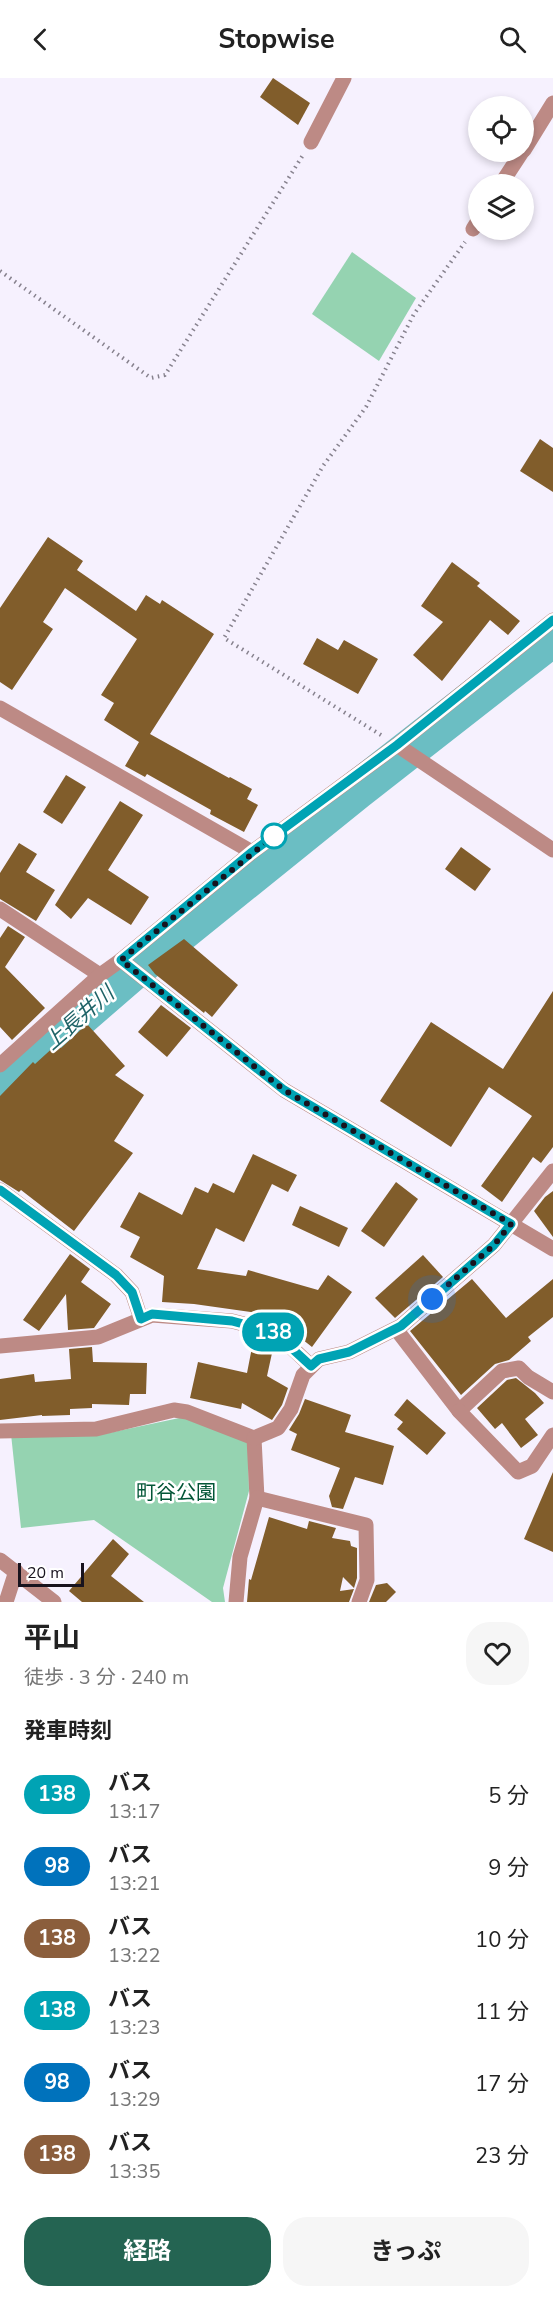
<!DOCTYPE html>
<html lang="ja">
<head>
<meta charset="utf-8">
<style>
	body { margin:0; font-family:"Nunito Sans","Noto Sans JP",sans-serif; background:#f6f6f6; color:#222; height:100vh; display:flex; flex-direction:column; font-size:22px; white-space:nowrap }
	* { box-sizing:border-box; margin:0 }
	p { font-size:20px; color:#767676 }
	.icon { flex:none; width:33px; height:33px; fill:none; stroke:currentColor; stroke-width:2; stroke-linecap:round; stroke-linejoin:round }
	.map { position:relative; height:1524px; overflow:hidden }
	.drawer { display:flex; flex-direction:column; background:#fff; flex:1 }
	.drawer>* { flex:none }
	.badge { padding:0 12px; border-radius:20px; font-size:21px; line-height:39px }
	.fabs { position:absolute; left:468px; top:18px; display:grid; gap:12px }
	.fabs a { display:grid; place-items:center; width:66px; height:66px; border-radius:50%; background:#fff; box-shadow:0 3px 9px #0003; font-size:30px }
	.scale { position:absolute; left:18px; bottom:15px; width:66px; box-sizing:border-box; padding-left:6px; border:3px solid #18131e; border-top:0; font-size:16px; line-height:21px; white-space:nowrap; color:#18131e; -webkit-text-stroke:4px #fff; paint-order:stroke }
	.you { position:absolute; width:30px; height:30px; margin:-15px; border:4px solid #fff; border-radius:50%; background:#1a73e8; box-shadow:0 0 0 9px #1a73e833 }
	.map>.badge { position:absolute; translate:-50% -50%; box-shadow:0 0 0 3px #fff }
	h2 { padding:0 24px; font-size:22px; line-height:54px }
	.round { display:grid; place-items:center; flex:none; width:63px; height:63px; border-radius:24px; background:#f6f6f6 }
	.overview { display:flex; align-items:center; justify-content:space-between; height:102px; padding:0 24px }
	h1 { font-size:28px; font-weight:700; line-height:45px }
	.primary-button { display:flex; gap:12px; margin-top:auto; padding:12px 24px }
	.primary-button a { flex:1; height:69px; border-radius:24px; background:#246452; color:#fff; font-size:24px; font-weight:700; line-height:69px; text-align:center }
	.primary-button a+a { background:#f6f6f6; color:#222 }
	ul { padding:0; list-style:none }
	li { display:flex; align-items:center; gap:18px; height:72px; padding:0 24px }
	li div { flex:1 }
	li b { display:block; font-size:22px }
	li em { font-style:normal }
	li .badge { min-width:66px; font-weight:700; text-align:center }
	header { display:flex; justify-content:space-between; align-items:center; height:78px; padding:0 24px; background:#fff; font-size:27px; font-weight:700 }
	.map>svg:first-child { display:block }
</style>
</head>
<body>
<header><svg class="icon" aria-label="back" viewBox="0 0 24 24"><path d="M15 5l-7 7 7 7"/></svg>Stopwise<svg class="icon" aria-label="search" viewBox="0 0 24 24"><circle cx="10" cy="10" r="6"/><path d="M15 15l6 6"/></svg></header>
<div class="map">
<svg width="553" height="1524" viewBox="0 0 553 1524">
	<rect width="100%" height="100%" fill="#f6f1fe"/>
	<!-- green -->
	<g fill="#95d3b1">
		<polygon points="352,174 416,220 379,283 312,236"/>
		<polygon points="184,1339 248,1363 249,1413 223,1510 225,1524 212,1524 94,1442 21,1450 11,1356 99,1357"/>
	</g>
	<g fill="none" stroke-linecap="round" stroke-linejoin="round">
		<!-- river -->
		<polyline stroke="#6bbec3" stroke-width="39" points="0,1008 134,892 357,712 553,559"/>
	</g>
	<!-- building -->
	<g fill="#815d2b">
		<polygon points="273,0 310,25 298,47 260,19"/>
		<polygon points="540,361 553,370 553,414 520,393"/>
		<polygon points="48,459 83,483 77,492 136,533 146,517 160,526 162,522 214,556 150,656 229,700 230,699 252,711 247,721 258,727 244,754 210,736 211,732 147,696 145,699 125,688 139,664 104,642 114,625 101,617 137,561 65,510 43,544 53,551 12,612 0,604 0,530"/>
		<polygon points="452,484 480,505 477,508 520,543 508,557 490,542 442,603 413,577 443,544 421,528"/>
		<polygon points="317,560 338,572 344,562 378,581 358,616 303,586"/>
		<polygon points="66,697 86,709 62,746 43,734"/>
		<polygon points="120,723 143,737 108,792 149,819 131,847 88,820 71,841 55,827"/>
		<polygon points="19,765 37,776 26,794 55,812 36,843 0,821 0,795"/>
		<polygon points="461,769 491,791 475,813 445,791"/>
		<polygon points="8,848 25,859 5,889 45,930 12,962 0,949 0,860"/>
		<polygon points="184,861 238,907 212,939 205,933 204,935 155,896 148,887"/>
		<polygon points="553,913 553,1069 541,1085 533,1079 502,1124 481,1108 532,1038 489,1009 451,1069 380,1023 431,944 503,991"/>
		<polygon points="161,927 191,950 167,979 138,954"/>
		<polygon points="87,946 125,988 115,997 144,1017 114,1063 133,1075 74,1153 21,1112 19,1114 0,1102 0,1018 33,984 35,986 57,966 61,970"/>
		<polygon points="253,1076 297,1097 288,1114 272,1106 244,1164 216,1150 197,1191 246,1198 248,1192 318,1212 328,1197 352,1214 312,1269 278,1242 278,1245 257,1239 258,1235 194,1226 162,1224 164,1198 130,1179 140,1159 120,1149 139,1114 182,1137 195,1109 208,1115 213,1105 234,1115"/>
		<polygon points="396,1104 418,1121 384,1169 361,1153"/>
		<polygon points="553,1113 553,1159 534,1133 545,1119"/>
		<polygon points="300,1128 348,1150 339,1169 292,1147"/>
		<polygon points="70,1176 90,1191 81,1204 111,1226 94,1250 68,1252 66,1216 39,1253 23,1242"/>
		<polygon points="423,1177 443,1199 395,1240 375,1220"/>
		<polygon points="472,1201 506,1240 553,1201 553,1239 528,1259 531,1263 509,1282 495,1286 461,1317 410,1253"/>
		<polygon points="254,1259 270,1263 274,1266 267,1298 288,1310 282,1327 272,1342 242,1325 241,1331 190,1320 198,1284 247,1295"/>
		<polygon points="92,1269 93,1284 147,1285 146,1316 130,1316 129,1327 92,1326 92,1330 70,1331 70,1337 42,1338 42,1337 0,1342 0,1301 34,1296 35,1304 71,1301 69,1271"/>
		<polygon points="516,1300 535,1315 544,1325 525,1341 538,1357 521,1370 502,1345 495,1351 477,1330 507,1302"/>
		<polygon points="305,1321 351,1337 345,1354 394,1368 383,1407 355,1399 343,1431 332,1429 329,1418 340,1390 291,1372 297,1356 289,1352 299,1336"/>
		<polygon points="407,1321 446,1355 427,1377 397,1351 403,1344 394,1337"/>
		<polygon points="553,1394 553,1474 524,1461"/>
		<polygon points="269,1439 307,1451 309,1443 336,1450 332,1460 350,1463 351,1468 357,1470 357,1500 354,1510 343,1499 340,1513 354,1511 349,1524 247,1524 249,1501 251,1502"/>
		<polygon points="113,1461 129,1476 111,1498 144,1524 82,1524 69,1513"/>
		<polygon points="387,1505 396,1514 386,1524 369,1524 376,1507"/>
	</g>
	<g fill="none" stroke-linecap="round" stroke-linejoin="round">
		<!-- path -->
		<g stroke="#87828e" stroke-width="4" stroke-dasharray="1.5 4.5" stroke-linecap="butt">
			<polyline points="0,193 151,300 165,297 303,77"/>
			<polyline points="381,657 224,560 323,388 366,329 414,236 465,164"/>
		</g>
		<!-- minor -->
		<g stroke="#bd8a85" stroke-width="15">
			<polyline points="311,64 344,0"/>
			<polyline points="524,72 553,25"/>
			<polyline points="501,106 522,74"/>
			<polyline points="473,151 478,143"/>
			<polyline points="0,831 100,897"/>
			<polyline points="121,882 284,1012 553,1171"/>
			<polyline points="0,1112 116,1197 132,1214 141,1241"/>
			<polyline points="396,1251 459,1333 502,1293 519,1290 528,1299 553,1314"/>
			<polyline points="0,1268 98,1259 152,1237 232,1243 275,1254 311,1288"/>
			<polyline points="459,1333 518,1394 532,1388 553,1357"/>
			<polyline points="0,1353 96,1351 174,1332 187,1334 254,1360 257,1420"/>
			<polyline points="254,1360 278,1350 291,1331 303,1297 319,1281 349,1274 401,1248 494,1167 553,1093"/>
			<polyline points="0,1482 54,1524"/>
			<polyline points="6,1524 16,1493"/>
			<polyline points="236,1524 240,1479 257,1420 366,1447 367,1502 359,1524"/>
		</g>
		<!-- tertiary -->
		<g stroke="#bd8a85" stroke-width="15">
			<polyline points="0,630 252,774"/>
			<polyline points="397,667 553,772"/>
			<polyline points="0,987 100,897 121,882 252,774 397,667 553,542"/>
		</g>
	</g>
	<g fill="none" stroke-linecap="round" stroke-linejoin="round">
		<defs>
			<polyline id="line" points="0,1112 116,1197 132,1214 141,1241 152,1236 232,1243 274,1254 311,1288 319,1281 349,1274 401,1248 494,1167 511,1146 284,1012 121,882 252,774 397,667 553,542"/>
		</defs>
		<!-- line casing -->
		<use href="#line" stroke="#fff" stroke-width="14"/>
		<!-- line -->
		<use href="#line" stroke="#00a3b4" stroke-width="9"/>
		<!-- walk -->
		<polyline stroke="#18131e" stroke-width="6" stroke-dasharray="0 10.8" points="274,758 121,882 284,1012 511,1146 494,1167 432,1221"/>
	</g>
	<!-- markers -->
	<circle fill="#fff" stroke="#00a3b4" stroke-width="3" cx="274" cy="758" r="12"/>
	<g text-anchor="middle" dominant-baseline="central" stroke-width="5" stroke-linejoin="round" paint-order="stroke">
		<!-- park labels -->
		<g font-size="20" fill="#025536" stroke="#fff">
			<text x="176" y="1414">町谷公園</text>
		</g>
		<!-- water labels -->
		<g font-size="21" font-style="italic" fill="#1e6367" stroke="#fff">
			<text transform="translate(79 940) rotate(-41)">上長井川</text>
		</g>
	</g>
</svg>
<div class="fabs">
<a><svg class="icon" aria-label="locate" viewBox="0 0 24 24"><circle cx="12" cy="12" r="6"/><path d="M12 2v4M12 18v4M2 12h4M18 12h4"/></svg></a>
<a><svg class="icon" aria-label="layers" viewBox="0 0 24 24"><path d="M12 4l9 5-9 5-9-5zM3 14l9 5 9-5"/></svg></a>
</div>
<div class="scale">20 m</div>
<div class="you" style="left:432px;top:1221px"></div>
<b class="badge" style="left:273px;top:1254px;background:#00a3b4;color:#fff">138</b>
</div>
<section class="drawer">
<div class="overview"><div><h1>平山</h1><p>徒歩 · 3 分 · 240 m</p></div><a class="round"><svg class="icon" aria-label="heart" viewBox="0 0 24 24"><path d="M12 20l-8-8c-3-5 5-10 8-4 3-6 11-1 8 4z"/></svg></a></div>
<h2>発車時刻</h2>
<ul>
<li><span class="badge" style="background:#00a3b4;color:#fff">138</span><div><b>バス</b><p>13:17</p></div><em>5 分</em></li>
<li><span class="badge" style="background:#0072bc;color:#fff">98</span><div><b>バス</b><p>13:21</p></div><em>9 分</em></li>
<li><span class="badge" style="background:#8b5e3c;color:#fff">138</span><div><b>バス</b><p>13:22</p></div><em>10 分</em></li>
<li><span class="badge" style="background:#00a3b4;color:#fff">138</span><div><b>バス</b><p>13:23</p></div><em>11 分</em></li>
<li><span class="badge" style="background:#0072bc;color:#fff">98</span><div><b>バス</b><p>13:29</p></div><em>17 分</em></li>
<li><span class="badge" style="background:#8b5e3c;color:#fff">138</span><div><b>バス</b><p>13:35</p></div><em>23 分</em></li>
</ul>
<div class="primary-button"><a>経路</a><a>きっぷ</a></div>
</section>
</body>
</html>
